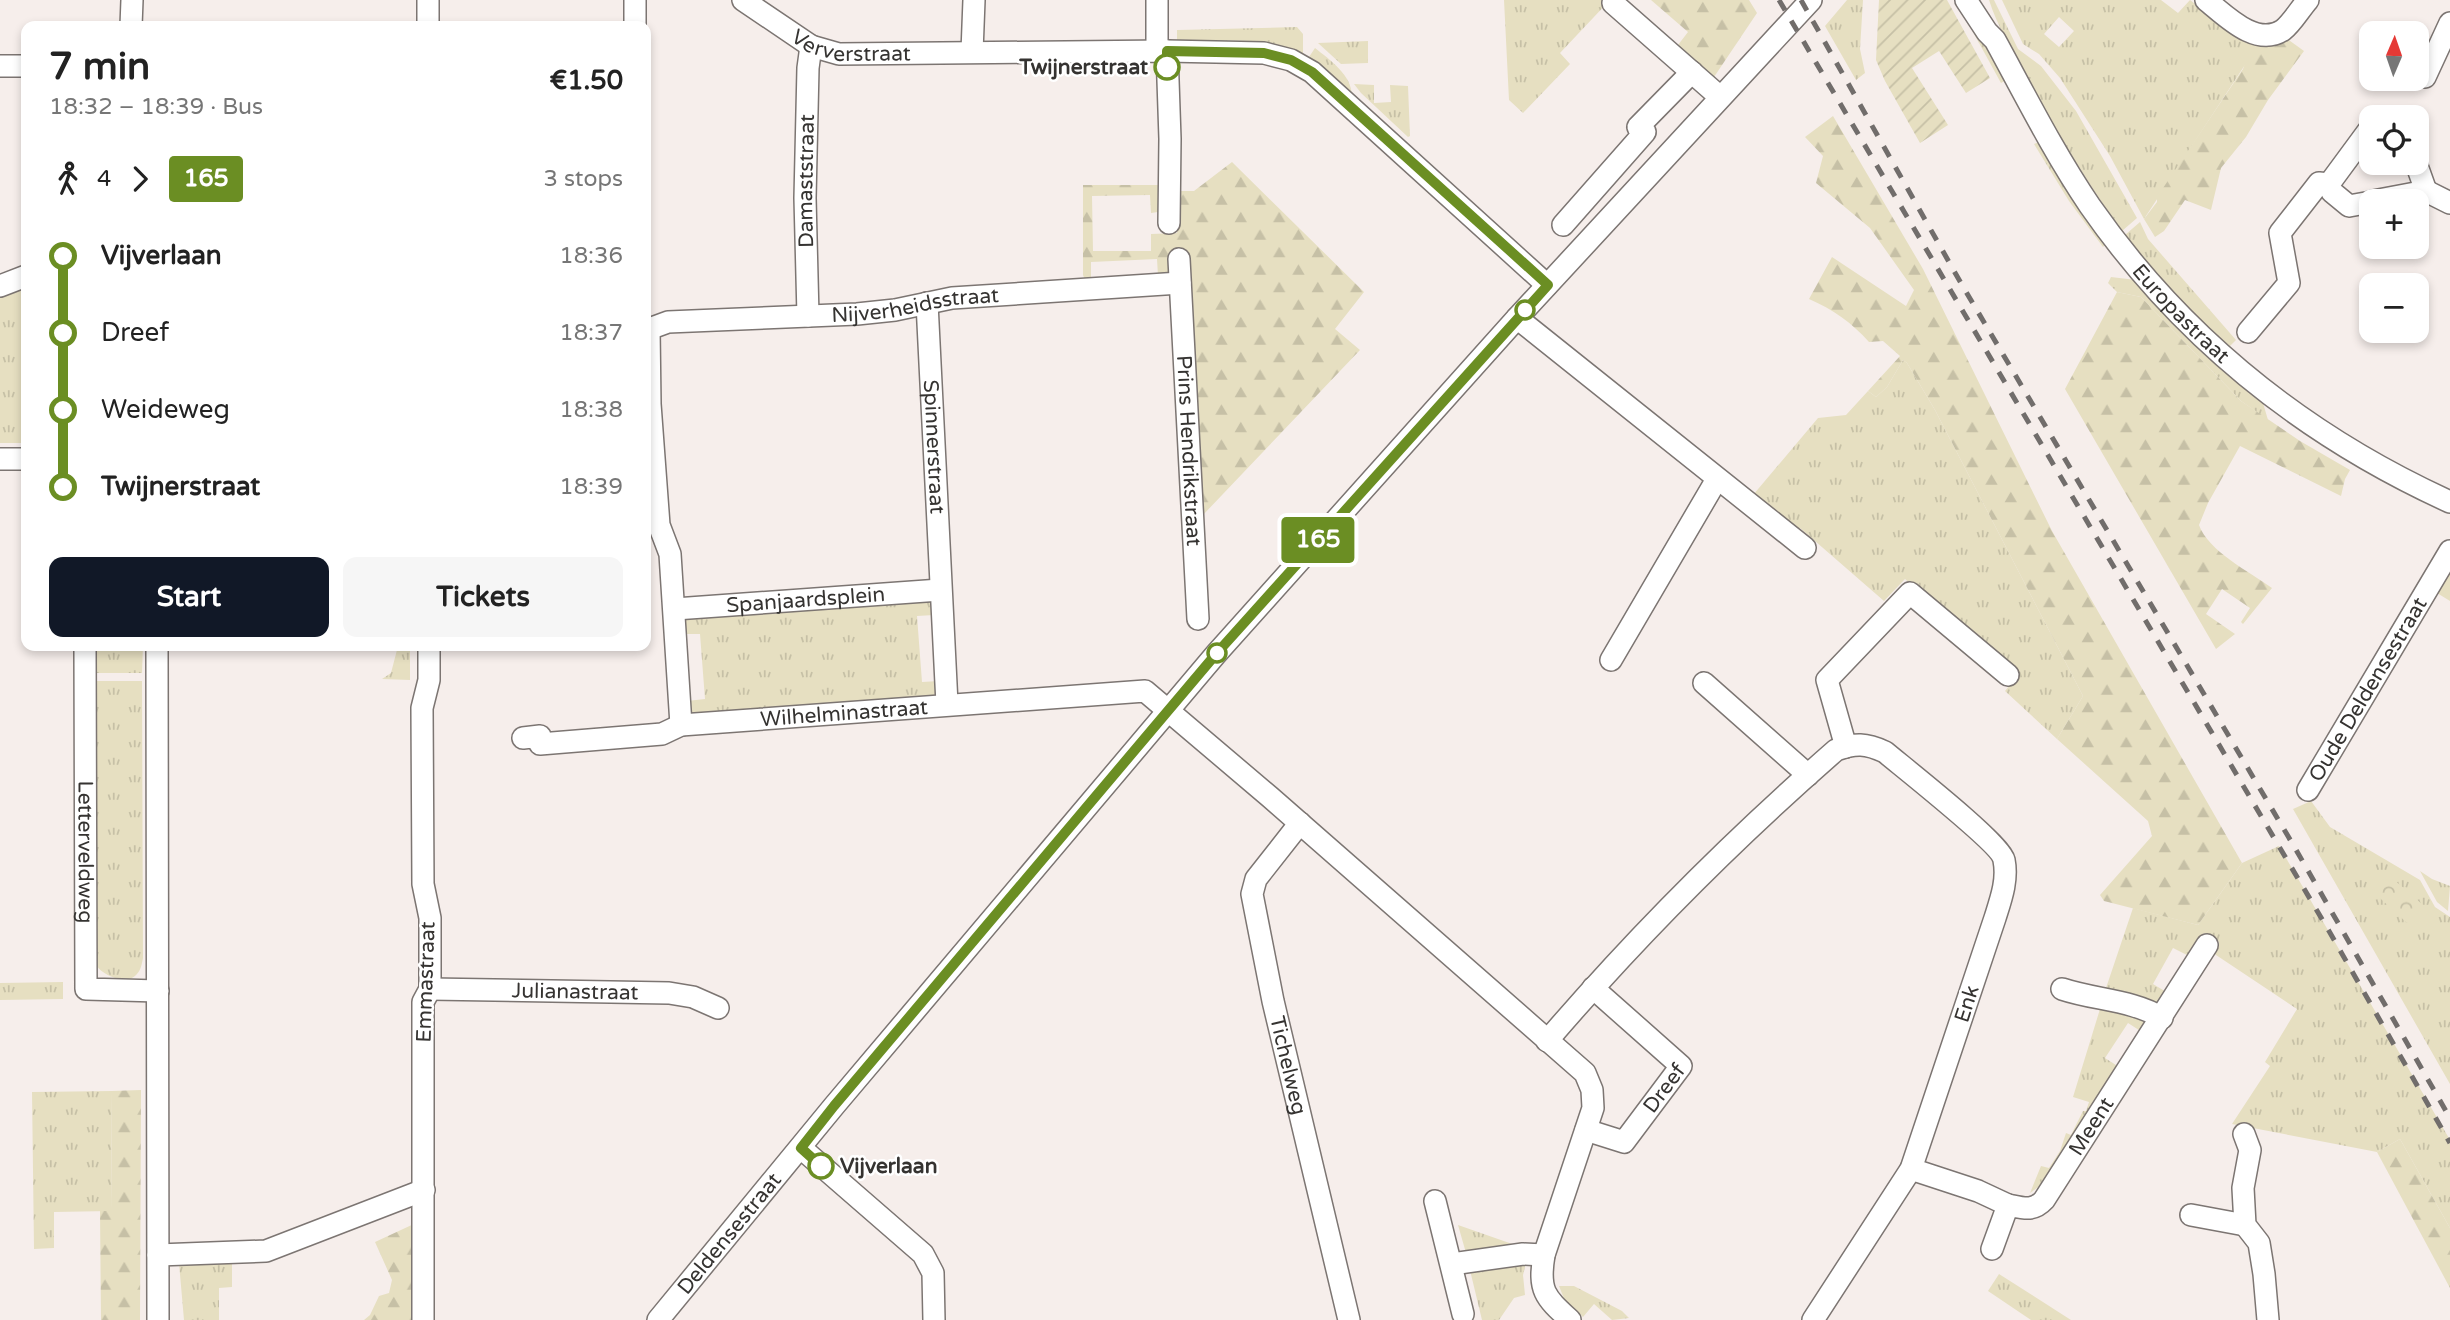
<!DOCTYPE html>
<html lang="en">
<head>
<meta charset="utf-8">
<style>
	body { margin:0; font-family:"Varela Round",sans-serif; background:#f6f6f6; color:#222; height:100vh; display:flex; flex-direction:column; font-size:26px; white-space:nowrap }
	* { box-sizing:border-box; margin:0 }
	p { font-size:23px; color:#767676 }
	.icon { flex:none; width:38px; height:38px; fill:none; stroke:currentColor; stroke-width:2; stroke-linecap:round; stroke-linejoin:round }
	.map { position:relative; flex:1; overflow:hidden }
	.drawer { position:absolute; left:21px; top:21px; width:630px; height:630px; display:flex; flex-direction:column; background:#fff; border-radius:14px; box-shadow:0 4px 10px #0003 }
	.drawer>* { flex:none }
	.badge { padding:0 14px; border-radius:5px; font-size:24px; line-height:46px }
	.needle { width:46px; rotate:2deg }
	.controls { position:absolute; left:2359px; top:21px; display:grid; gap:14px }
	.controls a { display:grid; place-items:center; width:70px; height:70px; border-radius:14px; background:#fff; box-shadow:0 4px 10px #0003; font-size:35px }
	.map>.badge { position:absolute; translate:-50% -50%; box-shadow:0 0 0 4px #fff }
	.legs { display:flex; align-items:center; gap:10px; height:77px; padding:0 28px; font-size:23px }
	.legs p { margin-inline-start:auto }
	.summary { display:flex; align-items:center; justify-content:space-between; height:119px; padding:0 28px }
	h1 { font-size:38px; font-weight:700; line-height:52px }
	.button { display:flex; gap:14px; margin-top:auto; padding:14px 28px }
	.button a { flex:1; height:80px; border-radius:14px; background:#111827; color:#fff; font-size:28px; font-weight:700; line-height:80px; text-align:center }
	.button a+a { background:#f6f6f6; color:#222 }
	ul { padding:0 28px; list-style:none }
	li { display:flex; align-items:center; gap:24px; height:77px; font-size:26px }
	li i { display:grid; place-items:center; width:10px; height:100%; margin:0 9px; background:currentColor }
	li i::after { content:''; width:18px; height:18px; margin:-9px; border:5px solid; border-radius:50%; background:#fff }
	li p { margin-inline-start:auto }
	li:first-child i { background:linear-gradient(#0000 50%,currentColor 0) }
	li:last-child i { background:linear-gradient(currentColor 50%,#0000 0) }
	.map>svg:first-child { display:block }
</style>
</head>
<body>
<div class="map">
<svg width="2450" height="1320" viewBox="0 0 2450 1320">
	<defs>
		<pattern id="grass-tufts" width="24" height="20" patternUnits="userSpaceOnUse" patternTransform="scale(1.75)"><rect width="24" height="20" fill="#e6dfc1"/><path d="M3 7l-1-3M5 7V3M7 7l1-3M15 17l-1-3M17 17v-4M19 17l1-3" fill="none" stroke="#c6c0a6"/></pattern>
		<pattern id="forest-firs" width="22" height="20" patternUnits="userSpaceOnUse" patternTransform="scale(1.75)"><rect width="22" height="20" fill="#e6dfc1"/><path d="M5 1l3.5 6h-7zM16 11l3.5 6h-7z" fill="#c6c0a6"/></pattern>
		<pattern id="park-crowns" width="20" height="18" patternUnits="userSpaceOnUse" patternTransform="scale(1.75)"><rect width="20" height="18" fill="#e6dfc1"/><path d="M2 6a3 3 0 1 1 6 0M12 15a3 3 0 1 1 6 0" fill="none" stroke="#c6c0a6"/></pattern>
		<pattern id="garden-furrows" width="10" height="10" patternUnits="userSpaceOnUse" patternTransform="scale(1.75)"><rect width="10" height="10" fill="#e6dfc1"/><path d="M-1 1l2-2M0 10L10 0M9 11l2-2" fill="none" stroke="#c6c0a6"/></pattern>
	</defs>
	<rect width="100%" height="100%" fill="#f6eeeb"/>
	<!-- grass -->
	<g fill="url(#grass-tufts)" fill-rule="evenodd">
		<polygon points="1504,0 1610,0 1560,53 1570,64 1523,113 1509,100"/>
		<polygon points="1847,0 1863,0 1860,49 1865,73 1856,80 1825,26"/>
		<path d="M1989,0H1994L2018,49L2041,66L2076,111L2137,218L2122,231C2086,181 2054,128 2025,73C2012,49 1997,26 1989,0Z"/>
		<path d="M2002,0H2161L2178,13L2190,0L2232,33L2260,42L2144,219L2110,156L2060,78L2039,54L2023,44ZM2059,17L2074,31L2059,47L2044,34Z"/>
		<polygon points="1956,1 1967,11 2006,80 2001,83"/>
		<path d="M1297,27L1303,34V54C1270,37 1233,41 1196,41L1192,44H1182L1177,40V30Z"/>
		<polygon points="1368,41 1368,63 1341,64 1318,43"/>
		<path d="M1315,48C1330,60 1352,75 1352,96L1309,57Z"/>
		<polygon points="1354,84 1374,85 1374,103 1391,102 1390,85 1408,86 1410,136 1408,137 1361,93"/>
		<polygon points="2039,142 2106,244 2103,247 2069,201 2034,144"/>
		<polygon points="2140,222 2148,239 2236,340 2228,348 2172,293 2125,235"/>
		<polygon points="2111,277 2136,280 2158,307 2218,366 2263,403 2268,420 2241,401 2141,297 2117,292 2108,283"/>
		<polygon points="26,287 26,443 0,443 0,293"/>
		<polygon points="1903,360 1907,363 1935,410 2083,696 2057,739 2005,691 2019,674 1905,579 1884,601 1800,528 1792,535 1748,501 1818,418 1846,415 1868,391 1876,397 1887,387"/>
		<polygon points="2450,568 2450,601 2437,593"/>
		<path d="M929,600L933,606L934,615L917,616L922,682L939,681C939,690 938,694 930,697L699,714L692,713L688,709L687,701L705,699L700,634H682L686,619L691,613Z"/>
		<polygon points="93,646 143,646 142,673 93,673"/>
		<polygon points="398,646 410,646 410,680 382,679 391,673"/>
		<path d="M94,681H142L143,958C142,963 141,970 137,974C127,986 103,976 96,965Z"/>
		<polygon points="2311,801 2330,827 2420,880 2435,907 2450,917 2450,1084 2293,809"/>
		<polygon points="2279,846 2450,1140 2450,1228 2400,1139 2377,1152 2232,1124 2270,1066 2265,1062 2297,1009 2213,953 2219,942 2204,933 2189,956 2173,948 2153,984 2168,993 2162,1003 2151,1006 2109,995 2106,988 2133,908 2198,925 2242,863"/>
		<polygon points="2420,871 2432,879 2450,886 2448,911 2437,902"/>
		<polygon points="63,982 63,999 0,1000 0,983"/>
		<polygon points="2107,1004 2150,1021 2142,1032 2128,1023 2105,1058 2119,1067 2044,1183 2030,1193 2041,1166 2049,1168 2060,1151 2066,1133 2071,1135 2083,1111 2086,1111 2089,1102 2073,1097 2100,1009"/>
		<polygon points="112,1091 111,1211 54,1212 54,1248 34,1249 32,1092"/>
		<polygon points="1458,1225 1518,1246 1519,1242 1530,1246 1466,1253"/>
		<polygon points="232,1262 232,1287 219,1288 219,1320 184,1320 179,1263"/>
		<polygon points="1526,1263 1523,1275 1525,1295 1514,1298 1499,1320 1482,1320 1469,1266"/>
		<polygon points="1999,1274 2071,1320 2031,1320 1988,1291"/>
		<polygon points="1559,1286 1574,1286 1622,1311 1629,1318 1612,1320 1594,1304 1583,1317 1565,1301"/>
	</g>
	<!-- forest -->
	<g fill="url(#forest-firs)">
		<polygon points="1651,0 1749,0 1757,13 1710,83 1681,56 1678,45 1688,32"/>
		<polygon points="2286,38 2304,51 2268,100 2246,137 2221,168 2211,210 2185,200 2164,231 2155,237 2144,219 2157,202 2157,197 2243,69 2246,60 2260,42"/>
		<path d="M1833,116L1923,269L2052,531L2242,863L2198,925L2104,901L2100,895L2152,836L2148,821L2057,739L2083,696L1935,410L1907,363L1903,360L1887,387L1876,397L1868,391L1900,356L1883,341L1869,342C1851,322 1834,310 1809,299L1832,257L1906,306L1914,290L1870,228L1816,183L1823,156L1805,137Z"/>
		<polygon points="1232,162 1364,292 1335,329 1360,350 1203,515 1185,257 1171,273 1158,276 1157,259 1091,262 1091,280 1085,280 1083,275 1083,185 1161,185 1161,208 1158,212 1151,213 1150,195 1092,196 1093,251 1151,251 1151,234 1177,233 1177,191 1194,191"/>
		<path d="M2117,292L2141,297L2241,401L2300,441L2350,470L2345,479L2341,496L2240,446L2208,503L2199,525C2208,551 2250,572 2272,588L2243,624L2241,622L2250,608L2222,589L2206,614L2235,634L2216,649L2065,389Z"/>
		<polygon points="141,1090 140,1320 101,1320 100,1211 111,1211 112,1091"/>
		<polygon points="2400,1139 2450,1228 2450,1288 2377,1152"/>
		<polygon points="416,1223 416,1320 364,1320 370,1315 379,1296 389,1293 392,1280 375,1242"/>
	</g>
	<!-- park -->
	<polygon fill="url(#park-crowns)" points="2384,871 2423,905 2407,923 2369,888"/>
	<!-- garden -->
	<polygon fill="url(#garden-furrows)" points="1879,0 1947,0 1990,78 1966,93 1939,51 1912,68 1948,125 1920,143 1885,81 1876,60"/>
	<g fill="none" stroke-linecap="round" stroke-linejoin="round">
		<defs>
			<g id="minor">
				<path id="s1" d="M743,0L811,46L839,54L1167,51L1264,53L1291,60L1312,72L1547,285"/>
				<path id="s2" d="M1966,0L1987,32L1995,40C2025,95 2054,153 2090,206C2182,338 2303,435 2450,502"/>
				<path d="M2206,0C2225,15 2256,48 2283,30C2292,23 2300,9 2308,0"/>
				<polyline points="1613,3 1720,97"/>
				<polyline points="131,26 132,0"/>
				<polyline points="428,26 428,0"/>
				<polyline points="635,26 635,0"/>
				<polyline points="1157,51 1157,0"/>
				<polyline points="1167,51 1170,139 1169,223"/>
				<polyline points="972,52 974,0"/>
				<polyline points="0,66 26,66"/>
				<polyline points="2425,77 2450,23"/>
				<polyline points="2371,127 2329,184 2332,192 2349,206 2371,202"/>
				<polyline points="2416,163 2426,191"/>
				<polyline points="2373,201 2426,191 2450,203"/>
				<polyline points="1563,225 1645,132 1638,127 1692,72"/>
				<path id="s3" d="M1179,259L1198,619"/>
				<polyline points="0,286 26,276"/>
				<path id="s4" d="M927,303L947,704"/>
				<path id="s5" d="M808,316L805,198L808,68L811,46"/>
				<polyline points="1517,318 1805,548"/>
				<polyline points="2248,332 2289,283 2280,233 2319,183 2329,184"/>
				<polyline points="0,459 26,459"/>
				<path id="s6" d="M675,609L940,590"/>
				<path id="s7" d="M85,646L86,989L158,991"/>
				<polyline points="157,646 158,1320"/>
				<polyline points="1611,660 1717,479"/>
				<polyline points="1704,683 1808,775"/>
				<path id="s8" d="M681,725L670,554L659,525L650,404L649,329L668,322L857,314L895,310L952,298L1180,283"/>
				<path id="s9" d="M523,738L540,736V744L662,734L681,725L1145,691L1270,797L1585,1073L1592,1090L1593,1108L1544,1255C1538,1291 1545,1297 1570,1320"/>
				<polyline points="1846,747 1827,680 1910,593 2008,675"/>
				<path id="s10" d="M2308,790L2450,551"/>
				<path id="s11" d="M1300,823L1256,879L1252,894L1273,1001L1349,1320"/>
				<path id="s12" d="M430,989L669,993L693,997L718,1008"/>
				<path d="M2062,989C2095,1000 2133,1000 2162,1018"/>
				<path d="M1547,1041C1636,937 1733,840 1836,750C1855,743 1866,743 1885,752C1904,768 2001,844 2004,860C2008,880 2001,899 1995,918L1911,1169L1813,1320"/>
				<path id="s13" d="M1586,1130L1624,1142L1681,1066L1593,988"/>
				<polyline points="2244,1134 2250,1150 2243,1188 2245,1225 2259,1243 2264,1274 2268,1320"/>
				<polyline points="801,1148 923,1254 933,1273 934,1320"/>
				<polyline points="1911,1169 1978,1191 2008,1205"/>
				<polyline points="1435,1201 1463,1314"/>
				<polyline points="2191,1215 2245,1225"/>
				<path id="s14" d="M1992,1249L2008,1205C2023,1208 2033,1212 2044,1200L2207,945"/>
				<polyline points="158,1255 266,1251 424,1190"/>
				<polyline points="1452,1264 1523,1254 1544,1255"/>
				<polyline points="423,1320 423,1002 430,989 430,918 423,884 422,708 429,680 429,646"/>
				<path id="s15" d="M658,1320L834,1106L1216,654L1517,318L1811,0"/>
			</g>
		</defs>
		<!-- minor casing -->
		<use href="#minor" stroke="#7c7572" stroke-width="24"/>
		<!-- minor -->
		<use href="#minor" stroke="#fff" stroke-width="21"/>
		<!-- rail -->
		<g stroke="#716d6b" stroke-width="5" stroke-dasharray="12 12" stroke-linecap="butt">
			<polyline points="1779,0 2329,931 2450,1143"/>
			<polyline points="1801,0 1962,285 2295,848 2450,1118"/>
		</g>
	</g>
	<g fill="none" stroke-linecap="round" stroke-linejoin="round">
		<defs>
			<polyline id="line-1" points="821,1166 801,1148 834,1106 1216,654 1548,285 1312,72 1291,60 1264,53 1167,51 1167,67"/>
		</defs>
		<!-- line-1 casing -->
		<use href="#line-1" stroke="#fff" stroke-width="16"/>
		<!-- line-1 -->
		<use href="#line-1" stroke="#6b8e23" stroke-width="10"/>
	</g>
	<!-- markers -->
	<g fill="#fff" stroke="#6b8e23" stroke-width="3.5">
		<circle cx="1167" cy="67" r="12"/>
		<circle cx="1525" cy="310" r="9"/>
		<circle cx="1217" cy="653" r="9"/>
		<circle cx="821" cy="1166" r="12"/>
	</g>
	<g text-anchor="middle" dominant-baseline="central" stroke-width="5" stroke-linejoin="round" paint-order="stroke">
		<!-- street labels -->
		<g font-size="21" fill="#353331" stroke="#fff">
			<text stroke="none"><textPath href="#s1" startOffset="122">Ververstraat</textPath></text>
			<text stroke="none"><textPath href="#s5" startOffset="135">Damaststraat</textPath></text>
			<text stroke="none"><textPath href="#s8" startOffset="667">Nijverheidsstraat</textPath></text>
			<text stroke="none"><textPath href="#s2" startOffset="382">Europastraat</textPath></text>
			<text stroke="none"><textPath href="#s4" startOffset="144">Spinnerstraat</textPath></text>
			<text stroke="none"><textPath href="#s3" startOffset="192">Prins Hendrikstraat</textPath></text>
			<text stroke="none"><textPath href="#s6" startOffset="131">Spanjaardsplein</textPath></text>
			<text stroke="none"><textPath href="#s10" startOffset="117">Oude Deldensestraat</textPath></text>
			<text stroke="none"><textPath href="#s9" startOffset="332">Wilhelminastraat</textPath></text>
			<text stroke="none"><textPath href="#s7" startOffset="206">Letterveldweg</textPath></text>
			<text transform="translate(426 982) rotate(-88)">Emmastraat</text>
			<text stroke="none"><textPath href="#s12" startOffset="145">Julianastraat</textPath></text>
			<text transform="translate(1967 1004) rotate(-72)">Enk</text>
			<text stroke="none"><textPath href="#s11" startOffset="262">Tichelweg</textPath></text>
			<text stroke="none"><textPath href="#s13" startOffset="107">Dreef</textPath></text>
			<text stroke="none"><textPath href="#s14" startOffset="173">Meent</textPath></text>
			<text stroke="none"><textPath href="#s15" startOffset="112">Deldensestraat</textPath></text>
		</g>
		<!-- stop labels -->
		<g font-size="21" font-weight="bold" fill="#353331" stroke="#fff" text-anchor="end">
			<text x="1148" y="67">Twijnerstraat</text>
			<text x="840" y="1166" text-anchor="start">Vijverlaan</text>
		</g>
	</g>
</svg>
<div class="controls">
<a><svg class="needle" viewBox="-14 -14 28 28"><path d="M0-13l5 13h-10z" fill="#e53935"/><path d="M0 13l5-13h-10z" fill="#767676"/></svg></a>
<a><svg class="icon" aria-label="locate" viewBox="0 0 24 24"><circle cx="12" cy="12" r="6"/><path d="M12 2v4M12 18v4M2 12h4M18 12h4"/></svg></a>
<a>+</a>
<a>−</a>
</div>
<b class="badge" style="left:1318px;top:540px;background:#6b8e23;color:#fff">165</b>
<section class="drawer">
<div class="summary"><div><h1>7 min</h1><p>18:32 – 18:39 · Bus</p></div><b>€1.50</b></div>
<div class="legs"><svg class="icon" aria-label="walk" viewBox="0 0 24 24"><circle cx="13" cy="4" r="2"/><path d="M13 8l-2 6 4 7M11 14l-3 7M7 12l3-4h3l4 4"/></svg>4<svg class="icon" aria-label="forward" viewBox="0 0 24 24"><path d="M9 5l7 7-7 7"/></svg><b class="badge" style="background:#6b8e23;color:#fff">165</b><p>3 stops</p></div>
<ul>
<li><i style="color:#6b8e23"></i><b>Vijverlaan</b><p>18:36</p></li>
<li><i style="color:#6b8e23"></i><span>Dreef</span><p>18:37</p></li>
<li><i style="color:#6b8e23"></i><span>Weideweg</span><p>18:38</p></li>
<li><i style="color:#6b8e23"></i><b>Twijnerstraat</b><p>18:39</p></li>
</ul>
<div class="button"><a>Start</a><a>Tickets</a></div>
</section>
</div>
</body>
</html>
